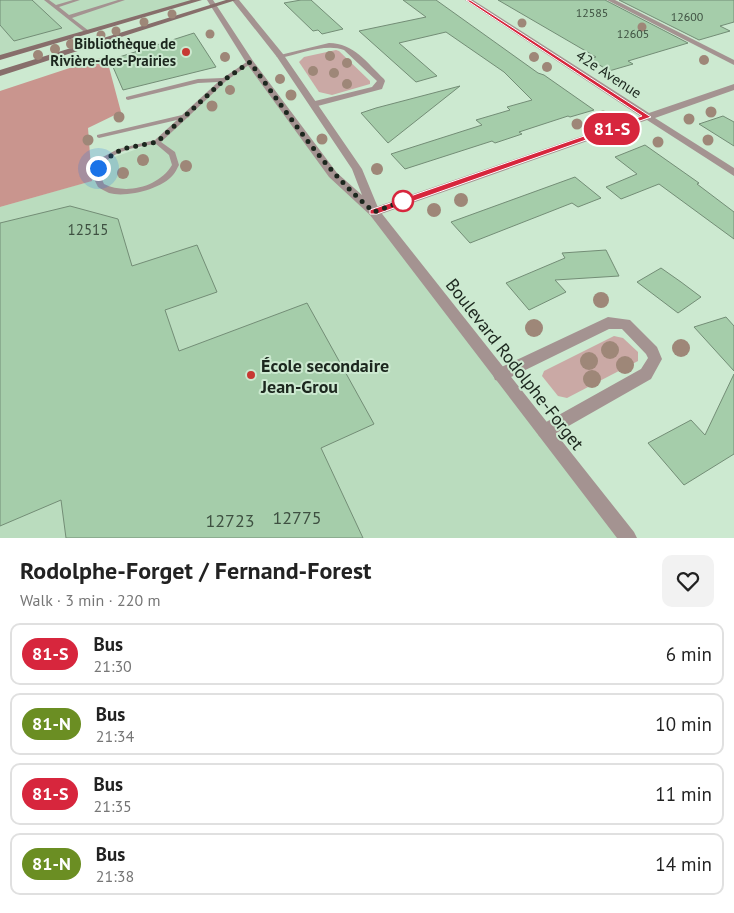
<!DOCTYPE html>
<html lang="en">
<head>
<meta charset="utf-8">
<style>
	body { margin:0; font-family:"PT Sans",sans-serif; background:#f2f2f2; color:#222; height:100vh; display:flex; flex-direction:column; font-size:19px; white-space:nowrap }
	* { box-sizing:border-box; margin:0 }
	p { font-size:16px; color:#767676 }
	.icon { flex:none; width:28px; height:28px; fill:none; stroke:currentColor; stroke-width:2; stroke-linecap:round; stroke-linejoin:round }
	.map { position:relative; height:538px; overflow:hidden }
	.panel { display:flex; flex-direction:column; background:#fff; flex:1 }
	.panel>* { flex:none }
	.badge { padding:0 10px; border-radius:16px; font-size:18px; line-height:32px }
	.you { position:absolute; width:25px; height:25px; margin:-12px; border:4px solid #fff; border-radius:50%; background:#1a73e8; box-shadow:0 0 0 8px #1a73e833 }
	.map>.badge { position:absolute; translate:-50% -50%; box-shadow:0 0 0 2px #fff }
	.round { display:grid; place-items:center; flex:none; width:52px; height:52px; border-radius:10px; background:#f2f2f2 }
	.headline { display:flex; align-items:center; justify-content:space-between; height:85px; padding:0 20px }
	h1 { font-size:24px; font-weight:800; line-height:38px }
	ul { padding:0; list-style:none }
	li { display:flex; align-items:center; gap:15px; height:62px; margin:0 10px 8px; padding:0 10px; border:2px solid #e0e0e0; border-radius:10px }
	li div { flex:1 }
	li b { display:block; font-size:19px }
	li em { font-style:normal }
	li .badge { min-width:55px; font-weight:700; text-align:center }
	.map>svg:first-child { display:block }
</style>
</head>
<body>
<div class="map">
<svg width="734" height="538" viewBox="0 0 734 538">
	<rect width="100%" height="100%" fill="#cce9d0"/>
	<!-- built -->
	<g fill="#badcbe">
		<polygon points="0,0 199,0 0,59"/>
		<polygon points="250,62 333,175 374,212 629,538 0,538 0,207 91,181 103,161 157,142 224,80"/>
	</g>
	<!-- green -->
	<g fill="#caa9a5">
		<polygon points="336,50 339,51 370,81 370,84 332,95 319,92 299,62 304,57"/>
		<polygon points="614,336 623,338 638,352 638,361 567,398 558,396 542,376 544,371"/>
	</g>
	<!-- forest -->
	<polygon fill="#c9958e" points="106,56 121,112 88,128 92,181 0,207 0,91"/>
	<!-- building -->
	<g fill="#a5cdaa" stroke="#738d76">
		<polygon points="0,0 32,0 62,28 14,41 0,25"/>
		<polygon points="301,0 311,0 343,29 322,34 318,30 313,31 284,3"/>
		<polygon points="403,0 436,0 538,73 544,75 594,110 570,117 568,116 519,132 522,134 495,143 492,141 405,169 391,154 482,125 476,120 510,110 507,107 532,100 504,72 446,32 399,43 437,76 416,82 359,31 426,17"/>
		<polygon points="498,0 605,0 688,43 628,61 633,64 609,71 590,59 596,57"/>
		<polygon points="619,0 734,0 734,22 720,26 730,31 699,40"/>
		<polygon points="194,33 216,67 123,90 110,60"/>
		<polygon points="460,86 388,143 361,113 376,108"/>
		<polygon points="723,116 734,122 734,146 699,124"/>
		<polygon points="645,145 699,183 697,184 734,212 734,239 659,184 621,199 606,187 637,174 615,157"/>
		<polygon points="575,177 601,198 578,207 572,203 470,243 451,222"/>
		<polygon points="70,206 118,219 132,266 197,245 217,292 165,310 179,351 307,303 374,424 321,448 363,538 66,538 61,500 0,526 0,223"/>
		<polygon points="606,250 619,276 555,280 566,292 529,310 506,283 565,258 562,253"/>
		<polygon points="661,268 681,282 701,297 678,313 637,282"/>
		<polygon points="726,317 734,326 734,371 694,327"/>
		<polygon points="734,374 734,454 684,485 648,443 691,420 705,435"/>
	</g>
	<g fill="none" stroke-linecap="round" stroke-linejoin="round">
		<!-- service -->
		<g fill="#a49391" fill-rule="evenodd">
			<polygon points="44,0 49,0 56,5 73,0 80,0 59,7 69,15 118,0 125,0 72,18 89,31 89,33 87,34"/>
			<path d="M248,61L253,62L226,81L190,115L189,117L187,118L161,142L175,152L179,165C177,168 176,172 173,175C162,189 126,198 109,193C105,191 101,189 98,187L92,175L94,167L101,158L118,149L155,140L177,120L99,138L97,137V135L182,115L218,82L198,83L128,100L126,99V97L198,79L223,78ZM156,144L169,155L172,165C159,187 126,195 104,184C91,154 134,147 156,144Z"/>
		</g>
		<!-- minor -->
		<g fill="#a49391" fill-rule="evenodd">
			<polygon points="465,0 473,0 649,113 734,84 734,90 655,118 734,168 734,176 647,120 378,215 370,215 368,212 370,209 640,116"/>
			<polygon points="607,0 615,0 734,60 734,65"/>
			<path d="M329,43C354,43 367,63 384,79L385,81L382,89L314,107L311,106V102L372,87L377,81L344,50C326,43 299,54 280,58L276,56Z"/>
			<polygon points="608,317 630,320 657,347 662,359 651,379 551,436 545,438 539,436 537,431 539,426 641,369 648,358 646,354 622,329 609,329 505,380 500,381 495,380 493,375 495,370"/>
		</g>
		<!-- tertiary -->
		<polygon fill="#a49391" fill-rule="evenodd" points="207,0 213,0 253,61 337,173 362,195 352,169 277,57 232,0 239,0 283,54 362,169 379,210 634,532 637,538 617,538 370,215 329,177 247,64"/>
		<!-- secondary -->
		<g fill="#876e6b" fill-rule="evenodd">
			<polygon points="191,0 202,0 0,60 0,55"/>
			<polygon points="226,0 236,0 0,76 0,70"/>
		</g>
	</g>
	<!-- trees -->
	<g fill="#9e8778">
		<circle cx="172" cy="14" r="4.5"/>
		<circle cx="144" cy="22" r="4.5"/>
		<circle cx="522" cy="23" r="4.5"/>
		<circle cx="642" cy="27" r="4.5"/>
		<circle cx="116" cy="31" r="4.5"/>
		<circle cx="210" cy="34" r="4.5"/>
		<circle cx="101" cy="35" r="4.5"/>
		<circle cx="71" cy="44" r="5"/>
		<circle cx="55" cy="49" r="5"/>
		<circle cx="38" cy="55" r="5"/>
		<circle cx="330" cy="56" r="5"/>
		<circle cx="225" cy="57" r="5"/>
		<circle cx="534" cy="57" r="5"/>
		<circle cx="704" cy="60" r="5"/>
		<circle cx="347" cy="63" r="5"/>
		<circle cx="547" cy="67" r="5"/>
		<circle cx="313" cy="71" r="5"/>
		<circle cx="334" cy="73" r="5"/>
		<circle cx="280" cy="79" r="5"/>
		<circle cx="347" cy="84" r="5"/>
		<circle cx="230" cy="90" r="5"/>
		<circle cx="291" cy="95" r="5.5"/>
		<circle cx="212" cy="106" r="5.5"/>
		<circle cx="711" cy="112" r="5.5"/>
		<circle cx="603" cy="116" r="5.5"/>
		<circle cx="119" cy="117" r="5.5"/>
		<circle cx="689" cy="119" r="5.5"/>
		<circle cx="577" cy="124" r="5.5"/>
		<circle cx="322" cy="139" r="5.5"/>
		<circle cx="88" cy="140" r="5.5"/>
		<circle cx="708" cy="140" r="5.5"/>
		<circle cx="658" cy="142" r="5.5"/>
		<circle cx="143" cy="160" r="6"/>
		<circle cx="186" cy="166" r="6"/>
		<circle cx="377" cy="169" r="6"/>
		<circle cx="123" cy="173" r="6"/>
		<circle cx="461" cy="200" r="7"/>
		<circle cx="434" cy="210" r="7"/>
		<circle cx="601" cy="300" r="8"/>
		<circle cx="534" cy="328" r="9"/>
		<circle cx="681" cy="348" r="9"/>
		<circle cx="610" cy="350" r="9"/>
		<circle cx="589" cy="361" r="9"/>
		<circle cx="625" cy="365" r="9"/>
		<circle cx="592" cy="379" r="9"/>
	</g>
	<!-- line -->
	<polygon fill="#d7263d" stroke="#fff" points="466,0 470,0 651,117 377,214 370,214 370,210 642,116"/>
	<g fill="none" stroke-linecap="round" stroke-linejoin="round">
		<!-- walk -->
		<path stroke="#1c271e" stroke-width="5" stroke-dasharray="0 9" d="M98,168L103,161L122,149L157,142L224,80L250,62C288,114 324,170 374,212L403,201"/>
	</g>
	<!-- markers -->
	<g fill="#c73933" stroke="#cce9d0" stroke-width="2">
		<circle cx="186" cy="52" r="5"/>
		<circle cx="251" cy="375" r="5"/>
	</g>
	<circle fill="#fff" stroke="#d7263d" stroke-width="2.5" cx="403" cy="201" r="10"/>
	<g text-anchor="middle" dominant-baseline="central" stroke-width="4" stroke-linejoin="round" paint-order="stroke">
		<!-- far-number labels -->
		<g font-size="12" fill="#3e5041">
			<text x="592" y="12">12585</text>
			<text x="687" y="16">12600</text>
			<text x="633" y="33">12605</text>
		</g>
		<!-- far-poi labels -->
		<g font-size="15" font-weight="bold" fill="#1c271e" stroke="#cce9d0" text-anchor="end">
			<text x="176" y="43">Bibliothèque de<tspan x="176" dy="17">Rivière-des-Prairies</tspan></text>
		</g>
		<!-- far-street labels -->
		<g font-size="15" fill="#1c271e" stroke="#cce9d0">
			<text transform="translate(609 74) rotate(33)">42e Avenue</text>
		</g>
		<!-- number labels -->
		<g font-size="15" fill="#3e5041">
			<text x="88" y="229">12515</text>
		</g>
		<!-- street labels -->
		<g font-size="18" fill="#1c271e" stroke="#cce9d0">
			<text transform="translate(515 364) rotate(52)">Boulevard Rodolphe-Forget</text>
		</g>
		<!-- poi labels -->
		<g font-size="18" font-weight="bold" fill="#1c271e" stroke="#cce9d0" text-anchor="start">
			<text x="261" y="365">École secondaire<tspan x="261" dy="21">Jean-Grou</tspan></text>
		</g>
		<!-- near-number labels -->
		<g font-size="18" fill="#3e5041">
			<text x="297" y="517">12775</text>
			<text x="230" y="520">12723</text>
		</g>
	</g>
</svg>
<div class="you" style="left:98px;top:168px"></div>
<b class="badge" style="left:612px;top:129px;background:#d7263d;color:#fff">81-S</b>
</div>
<section class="panel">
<div class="headline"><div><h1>Rodolphe-Forget / Fernand-Forest</h1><p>Walk · 3 min · 220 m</p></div><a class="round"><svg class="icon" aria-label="heart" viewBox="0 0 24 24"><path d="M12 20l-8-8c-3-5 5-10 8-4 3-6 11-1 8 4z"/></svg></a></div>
<ul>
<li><span class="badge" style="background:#d7263d;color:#fff">81-S</span><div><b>Bus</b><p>21:30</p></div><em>6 min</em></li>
<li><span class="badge" style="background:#6b8e23;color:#fff">81-N</span><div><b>Bus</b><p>21:34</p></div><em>10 min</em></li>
<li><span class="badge" style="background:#d7263d;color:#fff">81-S</span><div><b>Bus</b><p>21:35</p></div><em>11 min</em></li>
<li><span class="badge" style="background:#6b8e23;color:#fff">81-N</span><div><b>Bus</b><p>21:38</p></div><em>14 min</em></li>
</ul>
</section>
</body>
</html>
